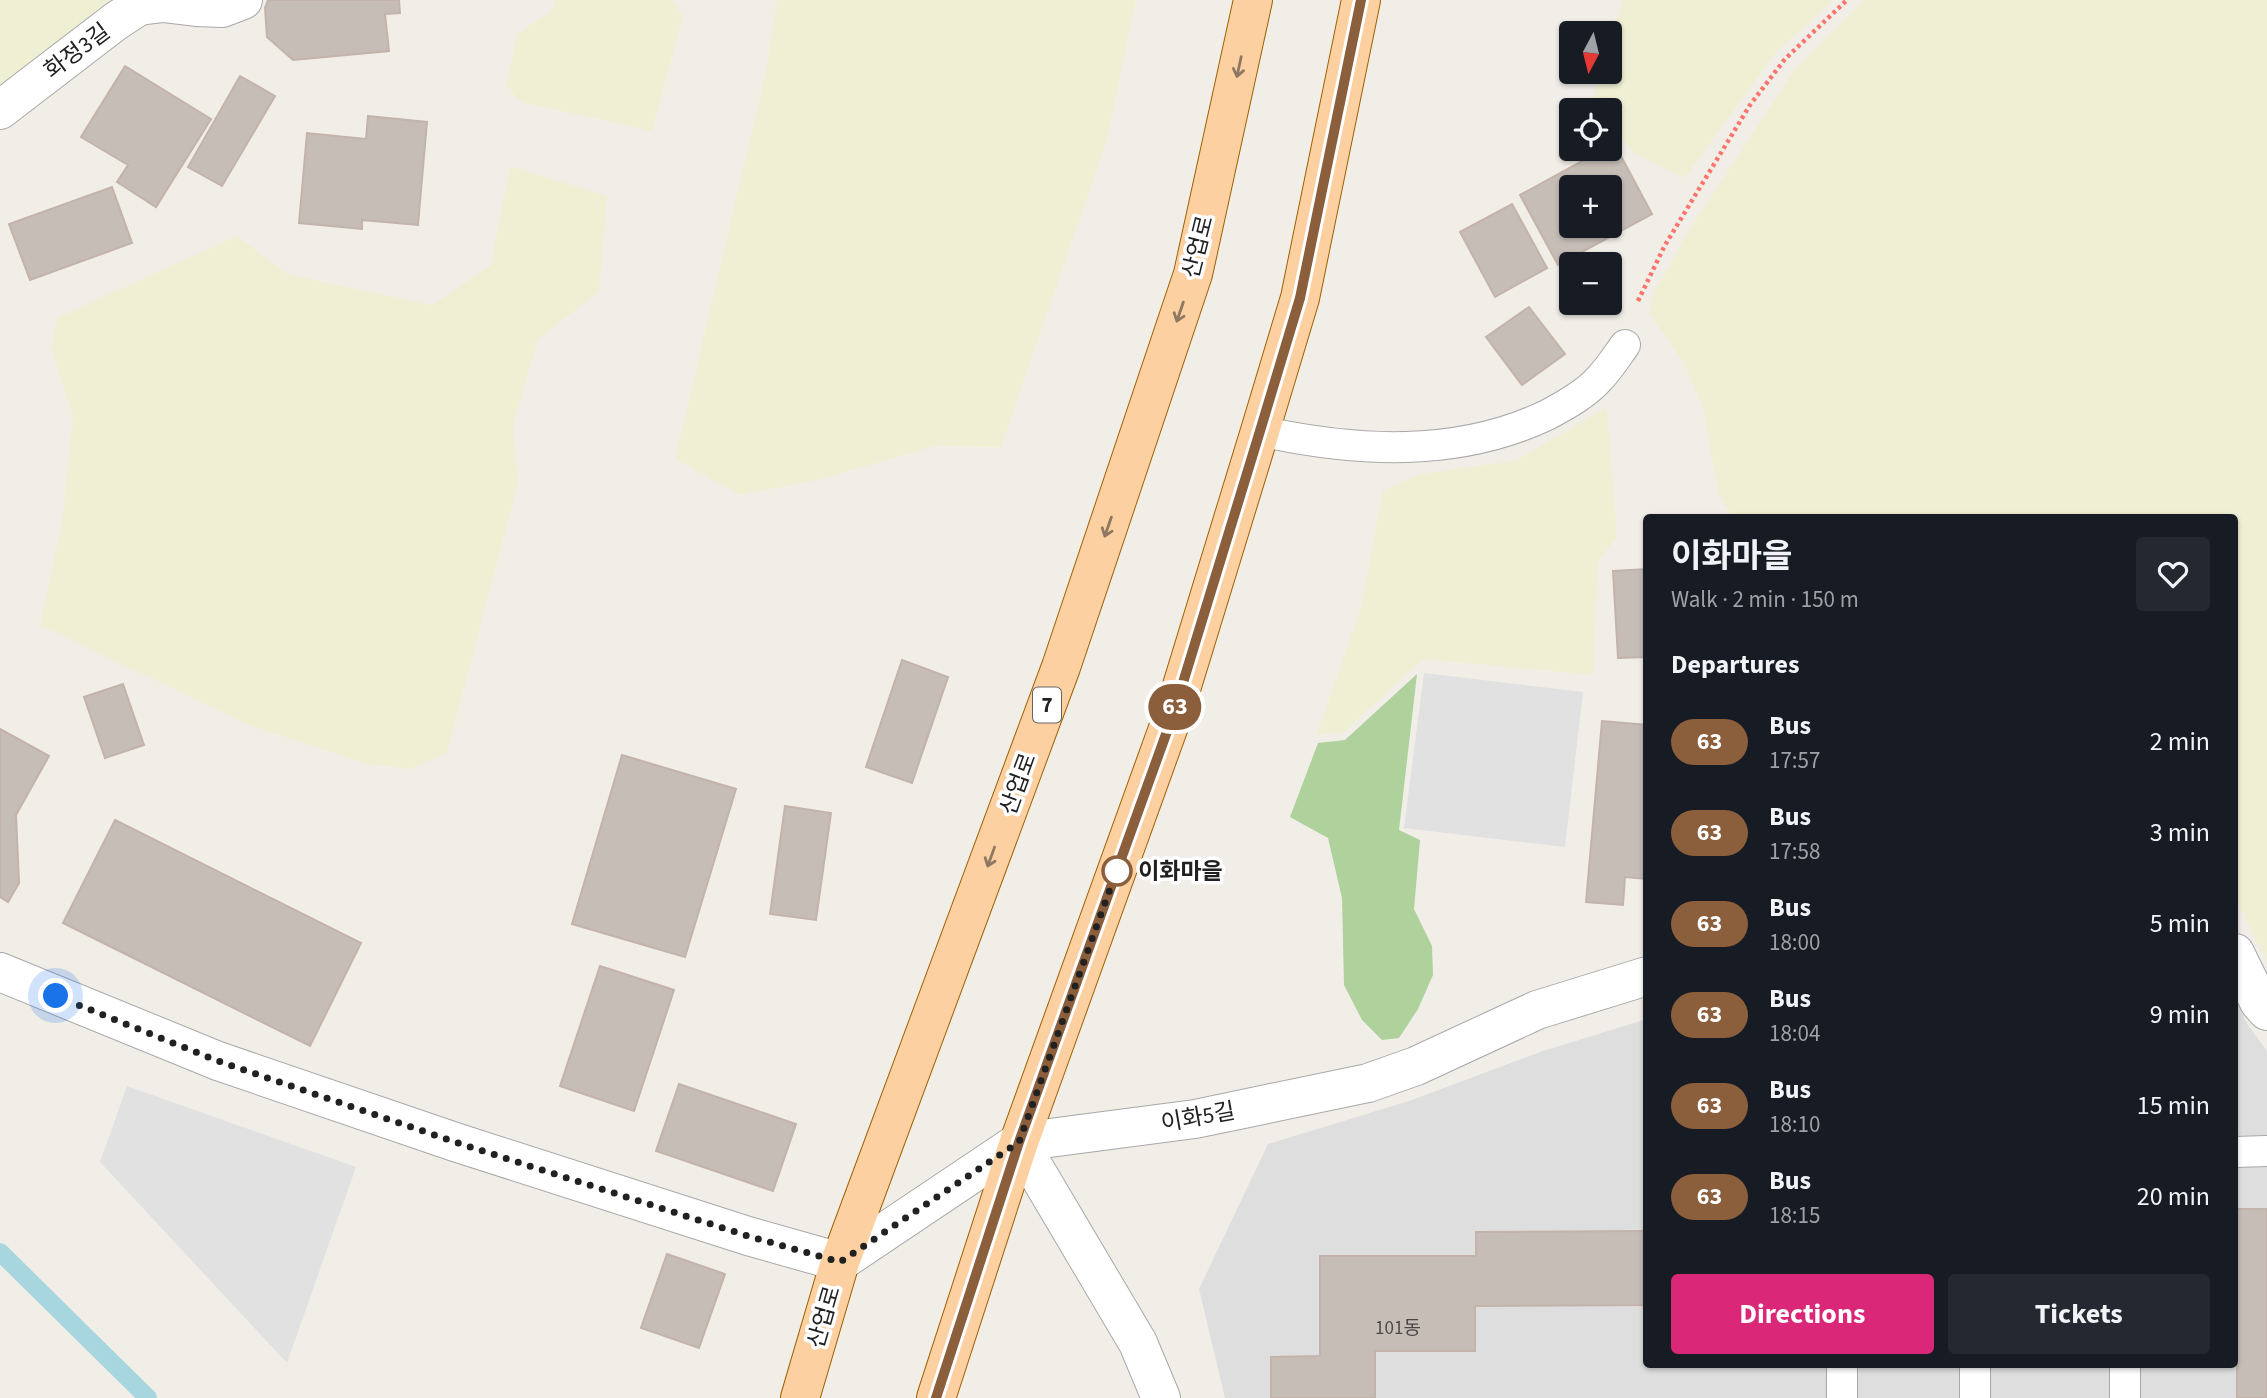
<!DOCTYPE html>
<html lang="en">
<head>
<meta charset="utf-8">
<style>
	body { margin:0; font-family:"Source Sans 3","Noto Sans KR",sans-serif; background:#242831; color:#f1f3f6; height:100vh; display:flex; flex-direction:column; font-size:26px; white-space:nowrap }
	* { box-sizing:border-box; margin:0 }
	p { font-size:23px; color:#9ea1a6 }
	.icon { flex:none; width:38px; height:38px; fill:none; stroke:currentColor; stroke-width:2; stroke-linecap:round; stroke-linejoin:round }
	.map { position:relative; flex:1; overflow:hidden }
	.drawer { position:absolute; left:1643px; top:514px; width:595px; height:854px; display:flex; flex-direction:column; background:#171b24; border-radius:7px; box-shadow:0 2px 5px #0004 }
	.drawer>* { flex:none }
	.badge { padding:0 14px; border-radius:23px; font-size:24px; line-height:46px }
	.needle { width:46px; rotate:187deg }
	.controls { position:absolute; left:1559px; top:21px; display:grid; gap:14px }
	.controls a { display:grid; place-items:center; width:63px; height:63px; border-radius:7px; background:#171b24; box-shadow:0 2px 5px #0004; font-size:35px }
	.you { position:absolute; width:35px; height:35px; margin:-18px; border:5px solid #fff; border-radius:50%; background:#1a73e8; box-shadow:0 0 0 10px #1a73e833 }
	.map>.badge { position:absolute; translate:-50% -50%; box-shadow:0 0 0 4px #fff }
	h2 { padding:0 28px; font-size:26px; line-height:63px }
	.round { display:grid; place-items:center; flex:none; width:74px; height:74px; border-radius:7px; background:#242831 }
	.head { display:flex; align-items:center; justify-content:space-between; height:119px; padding:0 28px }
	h1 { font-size:33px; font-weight:700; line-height:52px }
	.action { display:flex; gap:14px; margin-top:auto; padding:14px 28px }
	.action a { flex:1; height:80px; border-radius:7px; background:#db2777; color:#fff; font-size:28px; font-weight:700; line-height:80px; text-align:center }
	.action a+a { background:#242831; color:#f1f3f6 }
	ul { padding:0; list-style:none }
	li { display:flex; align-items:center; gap:21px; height:91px; padding:0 28px }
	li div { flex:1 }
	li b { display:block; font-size:26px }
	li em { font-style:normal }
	li .badge { min-width:77px; font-weight:700; text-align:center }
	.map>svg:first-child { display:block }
</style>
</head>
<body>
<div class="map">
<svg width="2267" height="1398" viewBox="0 0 2267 1398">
	<rect width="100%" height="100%" fill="#f1eee8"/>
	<!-- residential -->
	<polygon fill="#dfdede" points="2235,999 2248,1025 2267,1051 2267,1398 1225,1398 1199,1289 1268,1144 1409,1101 1540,1052 1647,1019 1647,1365 2235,1365"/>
	<!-- farmland -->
	<g fill="#eff0d3">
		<polygon points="0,0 110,0 0,86"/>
		<polygon points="556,0 673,0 683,16 652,131 521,102 506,85 517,34 552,11"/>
		<polygon points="777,0 1136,0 1107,140 1001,447 935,446 818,480 740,495 675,459 766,71"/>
		<polygon points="1623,0 1834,0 1776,52 1685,178 1633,152 1610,126 1610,110 1597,110 1591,103 1601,72 1610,72 1610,41"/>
		<polygon points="1864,0 2267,0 2267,962 2235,897 2235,518 1732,518 1718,491 1703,408 1683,362 1650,314 1652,297 1686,235 1795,69"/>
		<polygon points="510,166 607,196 599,292 538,339 513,425 518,483 447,753 410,769 367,764 251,726 40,625 62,523 73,417 51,349 57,318 237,236 287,274 432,305 491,265"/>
		<polygon points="1607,407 1617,537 1598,562 1593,675 1423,659 1343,733 1317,734 1361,607 1383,490 1422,474 1517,460"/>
	</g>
	<!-- forest -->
	<polygon fill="#afd19c" points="1417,674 1399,830 1420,840 1414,909 1432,946 1433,975 1418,1009 1399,1038 1382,1040 1362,1020 1344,985 1342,898 1328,838 1290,817 1318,743 1345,740"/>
	<!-- parking -->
	<g fill="#e1e1e1">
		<polygon points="1424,673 1583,692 1565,847 1404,828"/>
		<polygon points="127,1086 356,1167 287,1363 100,1162"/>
	</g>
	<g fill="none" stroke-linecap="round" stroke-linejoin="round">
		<!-- stream -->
		<polyline stroke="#a8d6df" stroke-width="18" points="0,1252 148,1398"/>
	</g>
	<!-- building -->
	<g fill="#c6bdb7" stroke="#c3b3aa" stroke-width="2" fill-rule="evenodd">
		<polygon points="268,0 399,0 400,13 385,14 389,51 293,60 267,37 265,8"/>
		<polygon points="125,66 211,119 156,207 117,182 128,165 81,137"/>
		<polygon points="240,76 275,96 222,186 188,167"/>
		<polygon points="368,116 427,122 418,225 362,220 362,229 299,223 307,133 366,139"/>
		<path d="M1614,143L1652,214L1558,265L1520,195L1604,149H1610V145ZM1572,187H1610V226H1572Z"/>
		<polygon points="112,187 132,243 30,280 9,224"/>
		<polygon points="1512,204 1547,268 1495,297 1460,232"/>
		<polygon points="1529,307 1565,354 1522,385 1486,337"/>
		<polygon points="1647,569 1647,657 1618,658 1613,571"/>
		<polygon points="902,660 948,677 912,783 866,767"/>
		<polygon points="123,684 144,745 105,758 84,697"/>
		<polygon points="1602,721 1647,725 1647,879 1625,877 1623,905 1586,902"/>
		<polygon points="0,729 49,756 16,815 19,883 8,902 0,897"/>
		<polygon points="622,755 736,789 685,957 572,924"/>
		<polygon points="785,806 831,813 816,920 770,914"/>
		<polygon points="115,820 361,943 310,1046 63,923"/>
		<polygon points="600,966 674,990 634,1111 560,1086"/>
		<polygon points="679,1084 796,1124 773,1191 656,1151"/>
		<rect x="2237" y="1209" width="30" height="189"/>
		<polygon points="1647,1231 1646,1305 1475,1306 1475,1351 1375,1351 1375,1398 1271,1398 1271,1357 1320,1356 1320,1256 1476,1256 1476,1232"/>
		<polygon points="667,1254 725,1274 699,1348 641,1328"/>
	</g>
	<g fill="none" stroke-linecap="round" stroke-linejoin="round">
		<defs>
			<g id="lane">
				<path d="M1260,431C1355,452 1457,458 1547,415C1564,406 1586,394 1599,379C1609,369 1617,356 1625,345"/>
				<polyline points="2235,1152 2267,1151"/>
				<polyline points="1842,1365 1842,1398"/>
				<polyline points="1975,1365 1975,1398"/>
				<polyline points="2125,1365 2125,1398"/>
			</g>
			<g id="street">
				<polyline points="0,110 116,21 139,6 163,3 196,7 222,8 243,0"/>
				<polyline points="2235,953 2259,1002 2267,1011"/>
				<polyline points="0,972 218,1061 455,1142 748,1236 840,1262 1019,1142 1195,1119 1368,1083 1416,1066 1537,1010 1647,976"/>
				<polyline points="1019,1142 1138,1343 1161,1398"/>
			</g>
			<g id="primary">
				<polyline points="800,1398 840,1262 1061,667 1193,274 1253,0"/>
				<polyline points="936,1398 1019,1142 1174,712 1260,431 1300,298 1361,0"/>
			</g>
		</defs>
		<!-- lane casing -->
		<use href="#lane" stroke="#a8a8a8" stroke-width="32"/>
		<!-- street casing -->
		<use href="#street" stroke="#a8a8a8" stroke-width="40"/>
		<!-- primary casing -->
		<use href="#primary" stroke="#9e6000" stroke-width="40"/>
		<!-- path -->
		<polyline stroke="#fb756f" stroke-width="4.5" stroke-dasharray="3.5 3.5" stroke-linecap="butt" points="1638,301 1665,245 1750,105 1785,59 1847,0"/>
		<!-- lane -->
		<use href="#lane" stroke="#fff" stroke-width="30"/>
		<!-- street -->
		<use href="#street" stroke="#fff" stroke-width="38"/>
		<!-- primary -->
		<use href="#primary" stroke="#fdd0a2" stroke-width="38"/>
	</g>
	<!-- one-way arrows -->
	<defs><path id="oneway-shaft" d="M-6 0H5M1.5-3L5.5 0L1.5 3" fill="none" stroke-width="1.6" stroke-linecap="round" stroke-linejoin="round" transform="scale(1.75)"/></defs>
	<g stroke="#8f7862">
		<use href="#oneway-shaft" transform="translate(1239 67) rotate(102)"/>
		<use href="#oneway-shaft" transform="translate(1180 312) rotate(109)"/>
		<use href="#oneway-shaft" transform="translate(1108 527) rotate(109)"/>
		<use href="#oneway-shaft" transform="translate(991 857) rotate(110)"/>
	</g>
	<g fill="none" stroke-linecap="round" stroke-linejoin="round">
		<defs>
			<polyline id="line" points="936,1398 1019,1142 1174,712 1260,431 1300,298 1361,0"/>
		</defs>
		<!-- line casing -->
		<use href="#line" stroke="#fff" stroke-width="16"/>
		<!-- line -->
		<use href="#line" stroke="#8b5e3c" stroke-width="10"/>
		<!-- walk -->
		<polyline stroke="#212121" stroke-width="7" stroke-dasharray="0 12.6" points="56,996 218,1061 455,1142 748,1236 840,1262 1019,1142 1119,864 1117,871"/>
	</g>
	<!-- markers -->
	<circle fill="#fff" stroke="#8b5e3c" stroke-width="3.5" cx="1117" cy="871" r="14"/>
	<g text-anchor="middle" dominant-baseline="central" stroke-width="7" stroke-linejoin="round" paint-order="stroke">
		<!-- number labels -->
		<g font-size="19" fill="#4a4846">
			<text x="1398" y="1328">101동</text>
		</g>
		<!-- shield labels -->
		<rect fill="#fff" stroke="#646464" stroke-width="2" x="1033" y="687.5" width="28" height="35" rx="5"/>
		<g font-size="21" font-weight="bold" fill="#212121">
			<text x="1047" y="705">7</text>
		</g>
		<!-- street labels -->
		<g font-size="23" fill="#212121" stroke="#fff">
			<text transform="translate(77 51) rotate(-37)">화정3길</text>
			<text transform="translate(1198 247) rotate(-76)">산업로</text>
			<text transform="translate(1018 784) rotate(-70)">산업로</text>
			<text transform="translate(1198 1117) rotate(-10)">이화5길</text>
			<text transform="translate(824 1317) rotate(-74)">산업로</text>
		</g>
		<!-- stop labels -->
		<g font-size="23" font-weight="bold" fill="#212121" stroke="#fff" text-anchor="start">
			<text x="1138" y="871">이화마을</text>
		</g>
	</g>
</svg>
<div class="controls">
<a><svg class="needle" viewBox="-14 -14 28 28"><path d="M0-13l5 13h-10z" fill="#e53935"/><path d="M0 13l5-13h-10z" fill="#9ea1a6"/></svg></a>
<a><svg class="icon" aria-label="locate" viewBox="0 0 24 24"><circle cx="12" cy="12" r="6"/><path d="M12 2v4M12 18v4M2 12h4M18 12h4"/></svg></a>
<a>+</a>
<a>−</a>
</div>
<div class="you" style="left:56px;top:996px"></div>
<b class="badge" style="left:1175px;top:707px;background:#8b5e3c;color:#fff">63</b>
<section class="drawer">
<div class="head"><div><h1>이화마을</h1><p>Walk · 2 min · 150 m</p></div><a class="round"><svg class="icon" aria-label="heart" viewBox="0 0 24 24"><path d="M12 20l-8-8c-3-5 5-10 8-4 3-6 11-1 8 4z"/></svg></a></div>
<h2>Departures</h2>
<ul>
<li><span class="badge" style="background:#8b5e3c;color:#fff">63</span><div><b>Bus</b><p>17:57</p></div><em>2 min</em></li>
<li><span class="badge" style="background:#8b5e3c;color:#fff">63</span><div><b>Bus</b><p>17:58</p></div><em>3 min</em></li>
<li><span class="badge" style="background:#8b5e3c;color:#fff">63</span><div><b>Bus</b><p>18:00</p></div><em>5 min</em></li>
<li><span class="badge" style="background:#8b5e3c;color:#fff">63</span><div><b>Bus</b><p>18:04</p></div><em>9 min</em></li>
<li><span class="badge" style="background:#8b5e3c;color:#fff">63</span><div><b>Bus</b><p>18:10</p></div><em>15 min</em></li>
<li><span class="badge" style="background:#8b5e3c;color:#fff">63</span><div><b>Bus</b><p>18:15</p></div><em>20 min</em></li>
</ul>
<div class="action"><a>Directions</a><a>Tickets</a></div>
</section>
</div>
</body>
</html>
